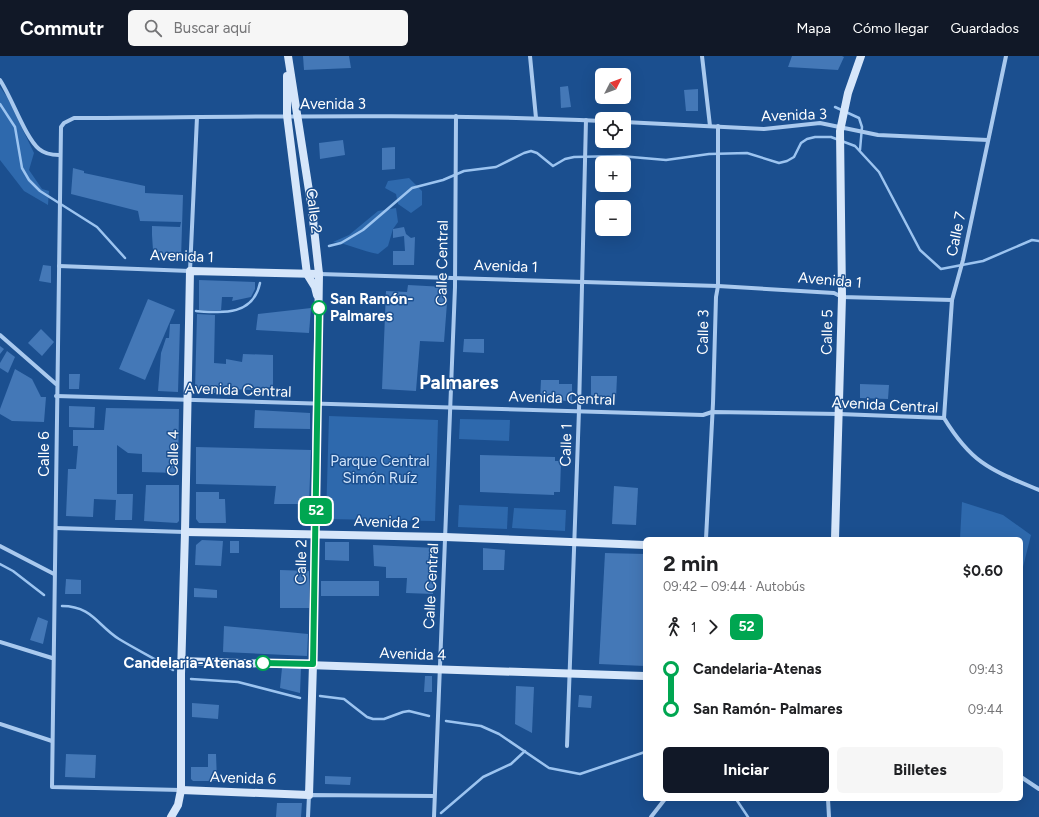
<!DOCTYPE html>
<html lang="es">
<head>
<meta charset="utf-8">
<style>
	body { margin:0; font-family:Figtree,sans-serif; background:#f6f6f6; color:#202124; height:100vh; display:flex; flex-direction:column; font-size:15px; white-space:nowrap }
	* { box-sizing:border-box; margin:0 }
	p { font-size:13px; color:#757577 }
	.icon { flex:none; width:22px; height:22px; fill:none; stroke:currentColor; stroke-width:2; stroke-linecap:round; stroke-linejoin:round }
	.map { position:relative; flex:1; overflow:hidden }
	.panel { position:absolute; left:643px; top:481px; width:380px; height:264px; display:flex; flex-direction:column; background:#fff; border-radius:6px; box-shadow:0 4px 16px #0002 }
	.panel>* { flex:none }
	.badge { padding:0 8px; border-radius:6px; font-size:14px; line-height:26px }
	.needle { width:26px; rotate:48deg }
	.buttons { position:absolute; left:595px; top:12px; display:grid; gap:8px }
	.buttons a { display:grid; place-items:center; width:36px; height:36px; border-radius:6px; background:#fff; box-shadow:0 4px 16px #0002; font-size:20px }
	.map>.badge { position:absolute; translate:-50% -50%; box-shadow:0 0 0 2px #fff }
	.legs { display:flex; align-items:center; gap:6px; height:44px; padding:0 20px; font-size:13px }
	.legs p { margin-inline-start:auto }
	.summary { display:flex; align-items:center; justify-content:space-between; height:68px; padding:0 20px }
	h1 { font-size:22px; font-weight:700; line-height:30px }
	.cta { display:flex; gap:8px; margin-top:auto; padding:8px 20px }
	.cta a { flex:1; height:46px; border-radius:6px; background:#111827; color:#fff; font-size:16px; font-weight:700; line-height:46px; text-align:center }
	.cta a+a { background:#f6f6f6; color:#202124 }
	ul { padding:0 20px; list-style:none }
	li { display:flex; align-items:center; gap:14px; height:40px; font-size:15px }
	li i { display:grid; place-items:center; width:6px; height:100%; margin:0 5px; background:currentColor }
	li i::after { content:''; width:10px; height:10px; margin:-5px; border:3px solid; border-radius:50%; background:#fff }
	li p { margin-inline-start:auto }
	li:first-child i { background:linear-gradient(#0000 50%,currentColor 0) }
	li:last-child i { background:linear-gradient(currentColor 50%,#0000 0) }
	header { display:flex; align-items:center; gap:24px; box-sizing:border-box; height:56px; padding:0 20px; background:#111827; color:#fff }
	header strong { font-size:19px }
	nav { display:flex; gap:22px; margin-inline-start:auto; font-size:14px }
	.search { width:280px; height:36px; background:#f6f6f6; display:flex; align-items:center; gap:10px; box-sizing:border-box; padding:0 14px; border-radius:6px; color:#757577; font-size:15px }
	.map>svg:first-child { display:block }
</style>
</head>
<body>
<header>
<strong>Commutr</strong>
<div class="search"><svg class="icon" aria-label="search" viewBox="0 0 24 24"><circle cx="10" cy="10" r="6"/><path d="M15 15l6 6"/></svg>Buscar aquí</div>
<nav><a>Mapa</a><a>Cómo llegar</a><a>Guardados</a></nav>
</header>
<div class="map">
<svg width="1039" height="761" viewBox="0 0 1039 761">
	<rect width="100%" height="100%" fill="#1b4f8f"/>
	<!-- green -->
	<g fill="#2e69ad">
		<polygon points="0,31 7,41 34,97 29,114 42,133 49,135 48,149 24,135 0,104"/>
		<polygon points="409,122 422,135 422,149 411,157 398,148 396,138 385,132 388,125"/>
		<path d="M396,152L398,166L393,173L388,190L378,198C362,195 349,188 333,186L349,179L378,155Z"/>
		<polygon points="329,360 438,364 435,465 326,463"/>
		<polygon points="460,363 510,364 509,385 459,383"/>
		<polygon points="962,446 1003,459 1031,479 1021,519 1021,483 960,483"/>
		<polygon points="459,449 508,451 507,473 458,471"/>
		<polygon points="514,452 566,454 565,475 512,472"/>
	</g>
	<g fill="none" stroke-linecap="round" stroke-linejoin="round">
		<!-- stream -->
		<g stroke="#9cc4f0" stroke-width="2.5">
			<polyline points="0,48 15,71 22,112 29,124 40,135 97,171 125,202"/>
			<polyline points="835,51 859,62 862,71 860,94"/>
			<polyline points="329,190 341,187 363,174 412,132 443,124 464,115 496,111 524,97 531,95 537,97 553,110 565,103 574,101 620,100 666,104 709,98 747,97 779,107 787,105 794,101 801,87 807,83 815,81 831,81 855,90 879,116 920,194 941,213 983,205 1032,184 1039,185"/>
			<path d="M196,255C223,257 253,260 260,227"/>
			<polyline points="0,508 13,515 44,539"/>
			<path d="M62,550C92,550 98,570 119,583C137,594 156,603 173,614"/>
			<polyline points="191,623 238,626 300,642"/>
			<polyline points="320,640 344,643 367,661 373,663 384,663 403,656 409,655 429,660"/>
			<polyline points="446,665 481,670 499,678 549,712 580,718 645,696"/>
			<polyline points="736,743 748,761"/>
			<polyline points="441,757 483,721 511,708 525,695"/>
		</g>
	</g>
	<!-- building -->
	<g fill="#4478b7">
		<polygon points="303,0 349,0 351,12 304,14"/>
		<polygon points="792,0 842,0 844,1 838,14 788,11"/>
		<polygon points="568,30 571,51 561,52 560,31"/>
		<polygon points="698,33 698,55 686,55 684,34"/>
		<polygon points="343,84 345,99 320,103 319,87"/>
		<polygon points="395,91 395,113 382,114 382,92"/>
		<polygon points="73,112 84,115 84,117 145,130 145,137 183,139 181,203 154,203 156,194 153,194 152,179 152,170 180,171 181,166 140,165 138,155 71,138"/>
		<polygon points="404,171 406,178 411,182 415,181 414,209 393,209 393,195 405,195 404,180 393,182 393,173"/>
		<polygon points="43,209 51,210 51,227 39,225"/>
		<polygon points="199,224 255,226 255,233 251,241 232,245 233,241 222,241 221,255 199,254"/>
		<polygon points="408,229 445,231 447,247 444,286 420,285 416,335 382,333 386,235 407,236"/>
		<polygon points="148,243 175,254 145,324 119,313"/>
		<polygon points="311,252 309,277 256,274 258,258"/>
		<polygon points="197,258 215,259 214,307 226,308 226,303 242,306 243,298 273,299 273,335 232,333 233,338 198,336 195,333"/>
		<polygon points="170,268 180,268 178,336 158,335 161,297 166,282 169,282"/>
		<polygon points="41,273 54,286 42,300 28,287"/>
		<polygon points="464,283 484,283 484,297 463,296"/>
		<polygon points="0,290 4,293 0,298"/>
		<polygon points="7,295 15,301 8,317 0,312 0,307"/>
		<polygon points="15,313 32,323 41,341 46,341 44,366 12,365 0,358 0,353"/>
		<polygon points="69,318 80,318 79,333 69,333"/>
		<polygon points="591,320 617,320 616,343 591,341"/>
		<polygon points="541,324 559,324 559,328 572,328 572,345 540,344"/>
		<polygon points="860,328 889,329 888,343 860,342"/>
		<polygon points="69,350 95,351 94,372 69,371"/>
		<polygon points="106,352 179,353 178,417 142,416 142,398 128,397 117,389 117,438 133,438 132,464 115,464 116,444 94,443 93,461 66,460 68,413 76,413 78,390 73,390 73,374 104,374"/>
		<polygon points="255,354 310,357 310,373 254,372"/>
		<polygon points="196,391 311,394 309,448 274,448 276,430 196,428"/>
		<polygon points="480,399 555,401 555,405 561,405 560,436 554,436 554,439 480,436"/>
		<polygon points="146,429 179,429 179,465 177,467 144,465"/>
		<polygon points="614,430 638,432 636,469 612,468"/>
		<polygon points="196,436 219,436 219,443 225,443 226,467 199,467 196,463"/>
		<polygon points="202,484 223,485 221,510 195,509 196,489"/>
		<rect x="230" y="485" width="9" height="12"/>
		<polygon points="325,486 349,486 349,505 325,504"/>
		<polygon points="373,489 435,492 433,538 406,537 407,522 386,522 386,511 374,510"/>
		<polygon points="483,492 505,494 504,514 483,514"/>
		<polygon points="605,497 645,498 645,610 599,608"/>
		<polygon points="280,514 309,515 309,552 280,552"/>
		<polygon points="66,523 81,524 81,538 65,538"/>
		<rect x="321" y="525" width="58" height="15"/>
		<polygon points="194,532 217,534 217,542 194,541"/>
		<polygon points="38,561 48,565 43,588 30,584"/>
		<polygon points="224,570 308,578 307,600 223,596"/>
		<polygon points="282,612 301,612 300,637 280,632"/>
		<polygon points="425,620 432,620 432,636 424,636"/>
		<polygon points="516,630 534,631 532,677 515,668"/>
		<polygon points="579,639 592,640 591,652 578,651"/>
		<polygon points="192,647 219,649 218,663 192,661"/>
		<polygon points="66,698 96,699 95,722 65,721"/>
		<polygon points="208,698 216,698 217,725 193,725 191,723 191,711 208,711"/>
		<polygon points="325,720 351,721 350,729 325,728"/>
		<polygon points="277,747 302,747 301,761 276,761"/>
	</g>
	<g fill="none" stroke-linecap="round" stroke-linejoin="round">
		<!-- street -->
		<g stroke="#a9c9ee" stroke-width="4">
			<polyline points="530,0 536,62"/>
			<polyline points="702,0 710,70"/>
			<path d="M0,24C12,42 25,81 39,93C45,98 51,99 59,99"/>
			<polyline points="624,66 764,73 820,67 878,79 988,84"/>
			<polyline points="59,210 190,215 197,61"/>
			<polyline points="319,218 718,230 834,237 842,241 952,244"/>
			<polyline points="0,279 56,328"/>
			<path d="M56,340L703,359L712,356L839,358L944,362C972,408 991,414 1039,434"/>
			<polyline points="944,362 952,244 963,204 1006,0"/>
			<polyline points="56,472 185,476"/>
			<polyline points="706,483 713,347 716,241 718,230 718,70"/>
			<polyline points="0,490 54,518"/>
			<polyline points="0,586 52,602"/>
			<polyline points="0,668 52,685"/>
			<polyline points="567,690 579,354 586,64"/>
			<polyline points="1021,721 1039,733"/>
			<path d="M181,734L52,731L61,71L64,67L74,62C250,61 426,57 602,65"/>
			<polyline points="828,743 829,761"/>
			<polyline points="308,761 309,739 434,740"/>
			<polyline points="434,761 455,231 456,60"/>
			<polyline points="651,761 665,743"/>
		</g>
		<!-- secondary -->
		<g stroke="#d6e6fa" stroke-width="8">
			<polyline points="287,20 287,59 307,218 315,231 317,239"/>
			<polyline points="185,476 445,481 645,489"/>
			<polyline points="835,483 842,241 840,75 848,37 861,0"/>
			<polyline points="181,605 645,620"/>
			<polyline points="181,734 309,739 313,608 319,218 312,154 288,0"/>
			<polyline points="171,761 178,749 181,734 181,618 185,476 190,215 319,218"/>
		</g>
	</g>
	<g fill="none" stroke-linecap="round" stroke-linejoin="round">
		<defs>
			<polyline id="line-1" points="263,607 313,608 319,252"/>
		</defs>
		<!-- line-1 casing -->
		<use href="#line-1" stroke="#fff" stroke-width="9"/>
		<!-- line-1 -->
		<use href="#line-1" stroke="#00a651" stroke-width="6"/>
	</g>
	<!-- markers -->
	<g fill="#fff" stroke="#00a651" stroke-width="2">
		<circle cx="319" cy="252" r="7"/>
		<circle cx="263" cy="607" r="7"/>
	</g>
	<g text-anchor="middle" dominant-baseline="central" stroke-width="3" stroke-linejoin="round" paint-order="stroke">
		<!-- street labels -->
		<g font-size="15" fill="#fff" stroke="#1b4f8f">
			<text x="333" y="48">Avenida 3</text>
			<text transform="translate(794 59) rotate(-2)">Avenida 3</text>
			<text transform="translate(314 155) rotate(83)">Calle 2</text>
			<text transform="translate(956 178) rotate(-78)">Calle 7</text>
			<text transform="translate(182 200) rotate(2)">Avenida 1</text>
			<text transform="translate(442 207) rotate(-89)">Calle Central</text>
			<text transform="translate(506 210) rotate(2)">Avenida 1</text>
			<text transform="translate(830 224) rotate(5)">Avenida 1</text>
			<text transform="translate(703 276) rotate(-89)">Calle 3</text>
			<text transform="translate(827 276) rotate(-89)">Calle 5</text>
			<text transform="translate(238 334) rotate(2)">Avenida Central</text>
			<text transform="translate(562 342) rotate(2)">Avenida Central</text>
			<text transform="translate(885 349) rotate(3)">Avenida Central</text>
			<text transform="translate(566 389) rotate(-88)">Calle 1</text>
			<text transform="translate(173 397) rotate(-89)">Calle 4</text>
			<text transform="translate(44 398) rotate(-90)">Calle 6</text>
			<text transform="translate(387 466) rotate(2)">Avenida 2</text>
			<text transform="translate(301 506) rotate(-89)">Calle 2</text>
			<text transform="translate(431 530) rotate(-87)">Calle Central</text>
			<text transform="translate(413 598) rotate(2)">Avenida 4</text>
			<text transform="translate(243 722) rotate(2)">Avenida 6</text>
		</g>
		<!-- stop labels -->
		<g font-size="15" font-weight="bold" fill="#fff" stroke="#1b4f8f" text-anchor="start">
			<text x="330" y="243">San Ramón-<tspan x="330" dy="17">Palmares</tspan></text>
			<text x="252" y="607" text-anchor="end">Candelaria-Atenas</text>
		</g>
		<!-- park labels -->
		<g font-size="15" fill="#cfe3fa" stroke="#1b4f8f">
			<text x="380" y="405">Parque Central<tspan x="380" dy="17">Simón Ruíz</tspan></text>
		</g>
		<!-- district labels -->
		<g font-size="19" font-weight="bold" fill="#fff" stroke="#1b4f8f">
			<text x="459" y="326">Palmares</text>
		</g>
	</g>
</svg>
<div class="buttons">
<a><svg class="needle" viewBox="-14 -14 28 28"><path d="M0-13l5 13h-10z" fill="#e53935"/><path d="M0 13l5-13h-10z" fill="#757577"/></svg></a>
<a><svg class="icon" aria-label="locate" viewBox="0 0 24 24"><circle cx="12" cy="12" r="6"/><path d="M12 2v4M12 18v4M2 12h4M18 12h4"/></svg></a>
<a>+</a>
<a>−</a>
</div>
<b class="badge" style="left:316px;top:455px;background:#00a651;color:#fff">52</b>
<section class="panel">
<div class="summary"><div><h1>2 min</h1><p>09:42 – 09:44 · Autobús</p></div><b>$0.60</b></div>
<div class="legs"><svg class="icon" aria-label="walk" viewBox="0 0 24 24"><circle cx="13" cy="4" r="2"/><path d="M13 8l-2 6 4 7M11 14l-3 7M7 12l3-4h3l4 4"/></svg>1<svg class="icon" aria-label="forward" viewBox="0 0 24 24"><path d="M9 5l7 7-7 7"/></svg><b class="badge" style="background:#00a651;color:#fff">52</b></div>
<ul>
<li><i style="color:#00a651"></i><b>Candelaria-Atenas</b><p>09:43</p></li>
<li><i style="color:#00a651"></i><b>San Ramón- Palmares</b><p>09:44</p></li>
</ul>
<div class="cta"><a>Iniciar</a><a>Billetes</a></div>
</section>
</div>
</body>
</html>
